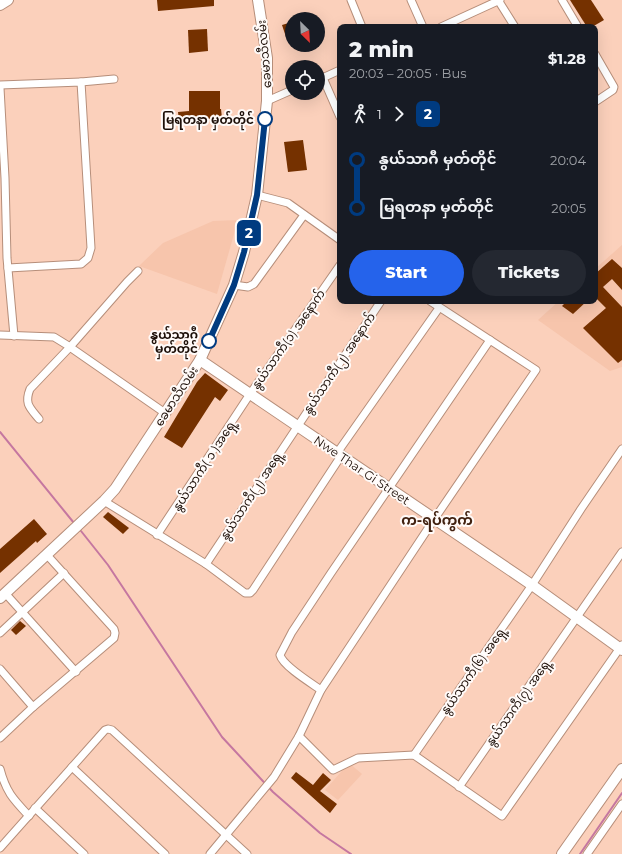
<!DOCTYPE html>
<html lang="en">
<head>
<meta charset="utf-8">
<style>
	body { margin:0; font-family:Montserrat,"Noto Sans Myanmar",sans-serif; background:#242831; color:#f1f3f6; height:100vh; display:flex; flex-direction:column; font-size:15px; white-space:nowrap }
	* { box-sizing:border-box; margin:0 }
	p { font-size:13px; color:#9ea1a6 }
	.icon { flex:none; width:22px; height:22px; fill:none; stroke:currentColor; stroke-width:2; stroke-linecap:round; stroke-linejoin:round }
	.map { position:relative; flex:1; overflow:hidden }
	.side { position:absolute; left:337px; top:24px; width:261px; height:280px; display:flex; flex-direction:column; background:#171b24; border-radius:8px; box-shadow:0 4px 16px #0002 }
	.side>* { flex:none }
	.badge { padding:0 8px; border-radius:6px; font-size:14px; line-height:26px }
	.needle { width:26px; rotate:156deg }
	.fabs { position:absolute; left:285px; top:12px; display:grid; gap:8px }
	.fabs a { display:grid; place-items:center; width:40px; height:40px; border-radius:50%; background:#171b24; box-shadow:0 4px 16px #0002; font-size:20px }
	.map>.badge { position:absolute; translate:-50% -50%; box-shadow:0 0 0 2px #fff }
	.legs { display:flex; align-items:center; gap:6px; height:44px; padding:0 12px; font-size:13px }
	.legs p { margin-inline-start:auto }
	.overview { display:flex; align-items:center; justify-content:space-between; height:68px; padding:0 12px }
	h1 { font-size:22px; font-weight:800; line-height:30px }
	.button { display:flex; gap:8px; margin-top:auto; padding:8px 12px }
	.button a { flex:1; height:46px; border-radius:24px; background:#2563eb; color:#fff; font-size:16px; font-weight:800; line-height:46px; text-align:center }
	.button a+a { background:#242831; color:#f1f3f6 }
	ul { padding:0 12px; list-style:none }
	li { display:flex; align-items:center; gap:14px; height:48px; font-size:15px }
	li i { display:grid; place-items:center; width:6px; height:100%; margin:0 5px; background:currentColor }
	li i::after { content:''; width:10px; height:10px; margin:-5px; border:3px solid; border-radius:50%; background:#171b24 }
	li p { margin-inline-start:auto }
	li:first-child i { background:linear-gradient(#0000 50%,currentColor 0) }
	li:last-child i { background:linear-gradient(currentColor 50%,#0000 0) }
	.map>svg:first-child { display:block }
</style>
</head>
<body>
<div class="map">
<svg width="622" height="854" viewBox="0 0 622 854">
	<rect width="100%" height="100%" fill="#fbd0bb"/>
	<!-- built -->
	<g fill="#f7c5ac">
		<polygon points="238,220 217,294 139,266 163,243 213,221"/>
		<polygon points="622,245 622,367 610,371 538,320 559,301 595,301 595,269"/>
		<polygon points="349,763 362,774 338,800 325,790"/>
	</g>
	<g fill="none" stroke-linecap="round" stroke-linejoin="round">
		<!-- stream -->
		<g stroke="#c577a0" stroke-width="2">
			<polyline points="0,432 74,523"/>
			<polyline points="81,531 108,565 222,737 273,792 320,833 351,854"/>
			<polyline points="580,854 622,793"/>
		</g>
	</g>
	<!-- building -->
	<g fill="#753100">
		<polygon points="157,0 214,0 214,6 158,11"/>
		<polygon points="570,0 591,0 604,20 592,27 587,27"/>
		<polygon points="292,22 292,35 286,37 282,25"/>
		<polygon points="207,29 208,51 189,53 188,30"/>
		<polygon points="189,91 220,91 220,109 221,109 222,118 179,121 178,112 189,111"/>
		<polygon points="303,140 307,170 288,172 284,142"/>
		<polygon points="612,259 622,268 622,290 612,279 603,287 622,307 622,360 618,363 583,328 606,308 595,297 595,274"/>
		<polygon points="567,301 587,301 573,314 562,306"/>
		<polygon points="205,373 228,390 220,401 215,397 182,448 164,437 197,382"/>
		<polygon points="108,512 129,528 123,534 103,517"/>
		<polygon points="34,519 47,534 37,543 36,541 0,573 0,549"/>
		<polygon points="20,621 26,626 16,635 11,630"/>
		<polygon points="296,772 313,785 323,773 331,780 320,791 337,804 330,813 291,778"/>
	</g>
	<g fill="none" stroke-linecap="round" stroke-linejoin="round">
		<defs>
			<g id="street">
				<polyline points="351,0 362,27"/>
				<polyline points="411,0 423,27"/>
				<polyline points="498,0 515,27"/>
				<polyline points="562,0 578,27"/>
				<polyline points="441,27 500,0"/>
				<polyline points="595,54 614,87 613,90 595,102"/>
				<polyline points="323,78 340,117"/>
				<polyline points="318,80 340,70"/>
				<polyline points="81,82 114,79"/>
				<polyline points="0,85 81,82 91,248 88,258 81,264 8,268"/>
				<polyline points="0,88 5,178 7,258 14,336"/>
				<polyline points="267,101 292,90"/>
				<polyline points="257,195 288,203 340,240"/>
				<polyline points="234,285 248,287 254,284 304,215"/>
				<polyline points="0,335 54,337 67,345 165,413"/>
				<path d="M39,419C30,408 24,404 30,389L70,347L127,282L138,271"/>
				<polyline points="337,453 439,308"/>
				<polyline points="104,501 206,564 245,593 250,593 253,590 341,456"/>
				<polyline points="157,535 250,394 340,265"/>
				<polyline points="206,564 381,301"/>
				<polyline points="5,593 76,672"/>
				<polyline points="0,633 64,573"/>
				<polyline points="0,669 33,707"/>
				<path d="M321,690C311,683 283,666 280,655L292,632L331,573L490,340"/>
				<polyline points="299,736 333,770 358,758 414,755 502,816 622,645"/>
				<polyline points="0,738 33,707 114,638 115,633 114,629 47,555"/>
				<polyline points="414,755 532,585 581,509 622,449"/>
				<polyline points="72,767 165,854"/>
				<path d="M0,769C6,792 13,799 29,816"/>
				<polyline points="459,787 622,552"/>
				<polyline points="35,808 84,854"/>
				<polyline points="0,848 105,730 108,729 112,730 247,854"/>
				<polyline points="210,854 274,777 299,736 321,690 435,518 536,370 430,301"/>
				<polyline points="587,854 622,804"/>
			</g>
			<g id="secondary">
				<polyline points="0,5 8,0"/>
				<polyline points="200,360 532,585 622,650"/>
				<polyline points="0,598 104,501 115,489 200,360 234,285 244,252 257,195 267,101 267,58 258,0"/>
				<polyline points="562,854 622,769"/>
			</g>
		</defs>
		<!-- street casing -->
		<use href="#street" stroke="#b68e7a" stroke-width="9"/>
		<!-- secondary casing -->
		<use href="#secondary" stroke="#b68e7a" stroke-width="12"/>
		<!-- street -->
		<use href="#street" stroke="#fff" stroke-width="7"/>
		<!-- secondary -->
		<use href="#secondary" stroke="#fff" stroke-width="10"/>
	</g>
	<g fill="none" stroke-linecap="round" stroke-linejoin="round">
		<defs>
			<polyline id="line-1" points="209,341 234,285 244,252 257,195 265,119"/>
		</defs>
		<!-- line-1 casing -->
		<use href="#line-1" stroke="#fff" stroke-width="9"/>
		<!-- line-1 -->
		<use href="#line-1" stroke="#003b80" stroke-width="6"/>
	</g>
	<!-- markers -->
	<g fill="#fff" stroke="#003b80" stroke-width="2">
		<circle cx="265" cy="119" r="7"/>
		<circle cx="209" cy="341" r="7"/>
	</g>
	<g text-anchor="middle" dominant-baseline="central" stroke-width="4" stroke-linejoin="round" paint-order="stroke">
		<!-- street labels -->
		<g font-size="12" fill="#1c0e07" stroke="#fffaf8">
			<text transform="translate(264 54) rotate(-95)">ခေမာသီလမ်း</text>
			<text transform="translate(288 339) rotate(-55)">နွယ်သာကီ(၁) အနောက်</text>
			<text transform="translate(339 363) rotate(-56)">နွယ်သာကီ(၂) အနောက်</text>
			<text transform="translate(176 396) rotate(-57)">ခေမာသီလမ်း</text>
			<text transform="translate(204 465) rotate(-57)">နွယ်သာကီ( ၁ )အရှေ့</text>
			<text transform="translate(362 470) rotate(34)">Nwe Thar Gi Street</text>
			<text transform="translate(251 495) rotate(-57)">နွယ်သာကီ(၂) အရှေ့</text>
			<text transform="translate(473 670) rotate(-55)">နွယ်သာကီ(၆) အရှေ့</text>
			<text transform="translate(518 702) rotate(-55)">နွယ်သာကီ(၇) အရှေ့</text>
		</g>
		<!-- stop labels -->
		<g font-size="12" font-weight="bold" fill="#1c0e07" stroke="#fffaf8" text-anchor="end">
			<text x="254" y="119">မြရတနာ မှတ်တိုင်</text>
			<text x="198" y="334">နွယ်သာဂီ<tspan x="198" dy="14">မှတ်တိုင်</tspan></text>
		</g>
		<!-- quarter labels -->
		<g font-size="14" font-weight="bold" fill="#422211" stroke="#fffaf8">
			<text x="437" y="520">က-ရပ်ကွက်</text>
		</g>
	</g>
</svg>
<div class="fabs">
<a><svg class="needle" viewBox="-14 -14 28 28"><path d="M0-13l5 13h-10z" fill="#e53935"/><path d="M0 13l5-13h-10z" fill="#9ea1a6"/></svg></a>
<a><svg class="icon" aria-label="locate" viewBox="0 0 24 24"><circle cx="12" cy="12" r="6"/><path d="M12 2v4M12 18v4M2 12h4M18 12h4"/></svg></a>
</div>
<b class="badge" style="left:249px;top:233px;background:#003b80;color:#fff">2</b>
<section class="side">
<div class="overview"><div><h1>2 min</h1><p>20:03 – 20:05 · Bus</p></div><b>$1.28</b></div>
<div class="legs"><svg class="icon" aria-label="walk" viewBox="0 0 24 24"><circle cx="13" cy="4" r="2"/><path d="M13 8l-2 6 4 7M11 14l-3 7M7 12l3-4h3l4 4"/></svg>1<svg class="icon" aria-label="forward" viewBox="0 0 24 24"><path d="M9 5l7 7-7 7"/></svg><b class="badge" style="background:#003b80;color:#fff">2</b></div>
<ul>
<li><i style="color:#003b80"></i><b>နွယ်သာဂီ မှတ်တိုင်</b><p>20:04</p></li>
<li><i style="color:#003b80"></i><b>မြရတနာ မှတ်တိုင်</b><p>20:05</p></li>
</ul>
<div class="button"><a>Start</a><a>Tickets</a></div>
</section>
</div>
</body>
</html>
